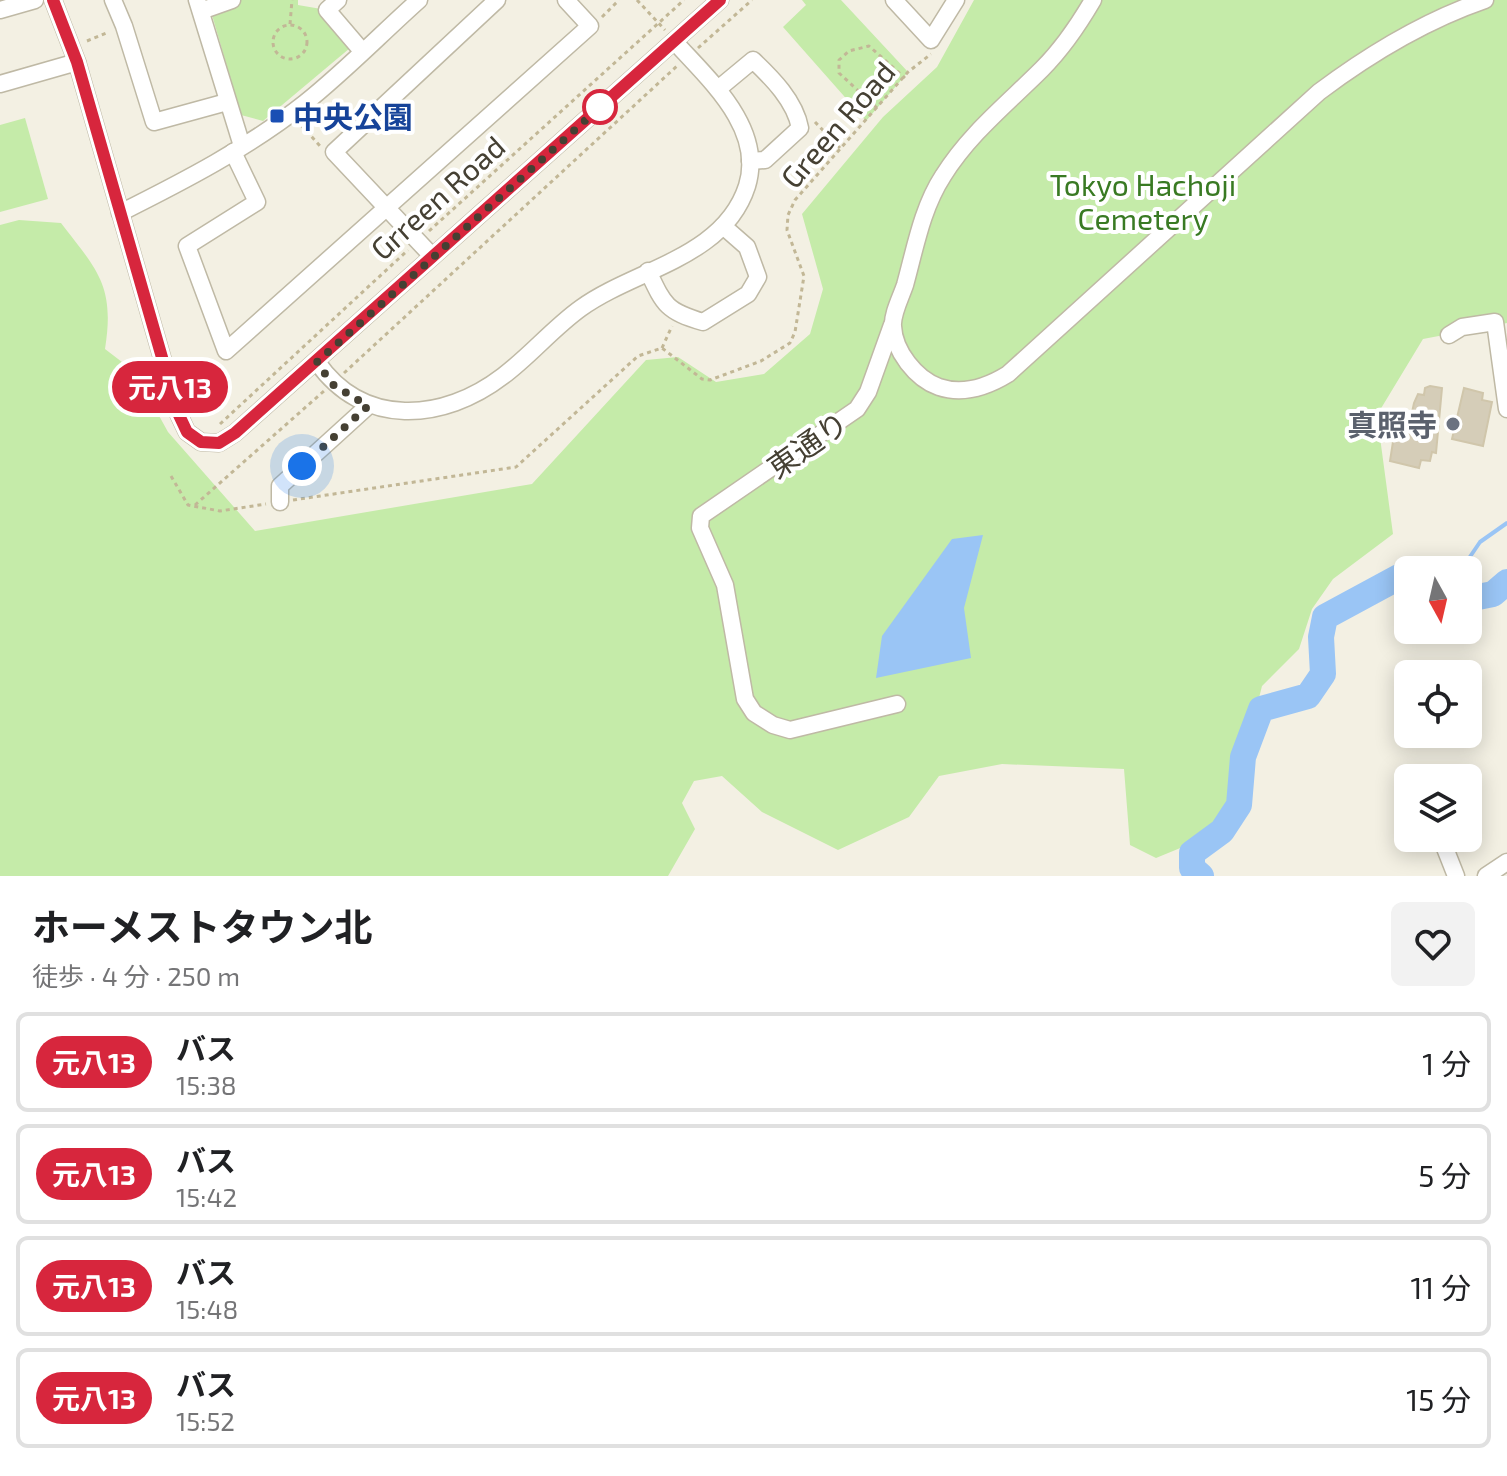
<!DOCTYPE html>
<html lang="ja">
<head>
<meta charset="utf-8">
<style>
	body { margin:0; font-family:"Exo 2","Noto Sans JP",sans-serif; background:#f2f2f2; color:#202124; height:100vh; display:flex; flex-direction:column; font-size:30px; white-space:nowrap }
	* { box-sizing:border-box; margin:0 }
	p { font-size:26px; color:#757577 }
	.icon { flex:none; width:44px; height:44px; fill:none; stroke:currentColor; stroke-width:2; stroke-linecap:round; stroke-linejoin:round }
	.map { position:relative; height:876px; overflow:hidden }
	.drawer { display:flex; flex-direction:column; background:#fff; flex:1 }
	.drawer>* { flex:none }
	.badge { padding:0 16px; border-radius:26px; font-size:28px; line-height:52px }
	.needle { width:52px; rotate:172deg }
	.buttons { position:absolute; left:1394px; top:556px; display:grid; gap:16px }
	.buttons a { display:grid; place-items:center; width:88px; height:88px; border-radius:12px; background:#fff; box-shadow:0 4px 20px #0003; font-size:40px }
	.you { position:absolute; width:40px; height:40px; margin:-20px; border:6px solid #fff; border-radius:50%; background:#1a73e8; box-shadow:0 0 0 12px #1a73e833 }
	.map>.badge { position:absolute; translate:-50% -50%; box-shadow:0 0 0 4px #fff }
	.round { display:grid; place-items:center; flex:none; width:84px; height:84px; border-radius:12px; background:#f2f2f2 }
	.headline { display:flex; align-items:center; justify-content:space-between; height:136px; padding:0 32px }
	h1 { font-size:38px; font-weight:700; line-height:60px }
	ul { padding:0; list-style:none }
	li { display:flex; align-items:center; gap:24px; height:100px; margin:0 16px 12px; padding:0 16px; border:4px solid #e0e0e0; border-radius:12px }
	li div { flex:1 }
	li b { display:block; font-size:30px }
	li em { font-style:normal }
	li .badge { min-width:88px; font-weight:700; text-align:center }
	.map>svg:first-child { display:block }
</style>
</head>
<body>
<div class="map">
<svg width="1507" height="876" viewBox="0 0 1507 876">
	<rect width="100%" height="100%" fill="#f3f0e3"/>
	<!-- green -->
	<g fill="#c5eba9">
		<polygon points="232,0 298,0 298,5 327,10 356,43 263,121 241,115 210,8"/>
		<polygon points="802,0 841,0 908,72 866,121 783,27 806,5"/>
		<path d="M974,0H1507V323L1423,339L1377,415L1393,534L1333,579L1312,609L1299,649L1262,686L1230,814L1190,844L1156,858L1130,845L1124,769L1002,764L939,776L909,817L838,850L762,812L722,776L694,781L682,803L695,829L668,876H0V225L19,220L61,223C98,271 115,286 105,349L135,372L168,432L255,531L532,484L646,360L678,357L716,382L764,374L810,334L823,289L802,214L883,117L937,67Z"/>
		<polygon points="25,118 48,199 0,212 0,125"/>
	</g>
	<!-- water -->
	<polygon fill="#9ac5f5" points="983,535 964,608 971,658 876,678 882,636 952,539"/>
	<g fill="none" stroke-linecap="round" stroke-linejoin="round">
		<!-- stream -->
		<polyline stroke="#9ac5f5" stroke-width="4" points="1461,570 1480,542 1507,523"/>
		<!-- river -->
		<g stroke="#9ac5f5" stroke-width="26">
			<polyline points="1468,599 1493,594 1507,582"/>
			<polyline points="1201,876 1192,868 1192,853 1222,831 1239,805 1243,757 1261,709 1308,696 1323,674 1321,637 1325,617 1399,577 1408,579"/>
		</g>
	</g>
	<!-- building -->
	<g fill="#d5cdb8" stroke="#d0c6ab" stroke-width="2">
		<polygon points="1430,386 1442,388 1436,453 1432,452 1430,461 1421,460 1419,468 1390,461 1395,429 1408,431 1414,403 1418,394 1424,395 1425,388"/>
		<polygon points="1464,388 1483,393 1482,400 1492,402 1483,446 1452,439"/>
	</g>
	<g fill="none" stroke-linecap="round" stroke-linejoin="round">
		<defs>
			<g id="minor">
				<polyline points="53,0 77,62 178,413 187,432 201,442 219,443 235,433 720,0"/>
				<polyline points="113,0 124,26 154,122 227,102"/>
				<polyline points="197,0 242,146"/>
				<polyline points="338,0 327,10 362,51"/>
				<polyline points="894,0 931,40 956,0"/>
				<path d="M1093,0C1079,24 1062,49 1042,69C1008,103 969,134 943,176C922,208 915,249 905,285C901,297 892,314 893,326C894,351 916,379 939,387C963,395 987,387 1008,374L1319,92C1371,53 1424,21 1485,0"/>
				<polyline points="0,10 35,0"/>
				<polyline points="201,11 232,0"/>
				<polyline points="0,84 77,62"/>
				<path d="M718,89L753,60C772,78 795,101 800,128L765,160L750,161"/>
				<polyline points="233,152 257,202 187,246 226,351 590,26 566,0"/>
				<path d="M120,213C184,181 248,148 305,103C344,72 381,34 419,0"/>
				<polyline points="432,256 334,152 497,0"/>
				<path d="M648,271C664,305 666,311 703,322L748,294L758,277L747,247L723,226"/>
				<polyline points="892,325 868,392 857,409 701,516 700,528 725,585 745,699 754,713 773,725 790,730 897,704"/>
				<polyline points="1449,335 1462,327 1495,322 1507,409"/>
				<path d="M317,362C363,428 443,422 503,376C530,356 553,328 581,308C635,269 724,258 747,186C765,128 708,79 674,41"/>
				<polyline points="280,502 280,486 368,406"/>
				<polyline points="1441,838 1456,876"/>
				<polyline points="1486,876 1507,862"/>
			</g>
		</defs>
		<!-- minor casing -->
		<use href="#minor" stroke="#bfb9a5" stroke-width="19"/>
		<!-- path -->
		<g stroke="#c2b796" stroke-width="3" stroke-dasharray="4 4" stroke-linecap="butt">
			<polyline points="637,0 665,30"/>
			<polyline points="602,17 619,0"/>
			<polyline points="290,24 292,0"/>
			<circle cx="290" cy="42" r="17"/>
			<polyline points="87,41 109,32"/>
			<polyline points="698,48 752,0"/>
			<polyline points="877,108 839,73 839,60 849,51 869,46 905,78"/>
			<polyline points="815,122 840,148"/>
			<polyline points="301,125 320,146"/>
			<polyline points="429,231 684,0"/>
			<polyline points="662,348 672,326"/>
			<polyline points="344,373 677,66"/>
			<polyline points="220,424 408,250"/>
			<polyline points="171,476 188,505 220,511 266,504"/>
			<polyline points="293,500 516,467 638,356 662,348 702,379 710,380 761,361 790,343 795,332 804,276 787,230 788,215 795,200 908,72 931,54"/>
			<polyline points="195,505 324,391"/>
		</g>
		<!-- minor -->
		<use href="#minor" stroke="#fff" stroke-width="16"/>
	</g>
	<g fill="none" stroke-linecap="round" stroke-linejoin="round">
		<defs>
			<polyline id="line" points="53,0 77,62 178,413 187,432 201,442 219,443 235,433 720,0"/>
		</defs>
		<!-- line casing -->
		<use href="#line" stroke="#fff" stroke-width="18"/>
		<!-- line -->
		<use href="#line" stroke="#d7263d" stroke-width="12"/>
		<!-- walk -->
		<polyline stroke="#454033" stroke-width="8" stroke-dasharray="0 14.4" points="302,466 368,406 332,384 317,362 608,100 600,107"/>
	</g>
	<!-- markers -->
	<circle fill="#fff" stroke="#d7263d" stroke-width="4" cx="600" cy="107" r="16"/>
	<rect fill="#1a4fb4" stroke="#fff" stroke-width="3" x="269" y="108" width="16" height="16" rx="4"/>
	<circle fill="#6b7280" stroke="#fff" stroke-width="3" cx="1453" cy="424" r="8"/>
	<g text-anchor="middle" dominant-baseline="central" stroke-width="8" stroke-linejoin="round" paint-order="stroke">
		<!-- transit labels -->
		<g font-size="30" font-weight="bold" fill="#164399" stroke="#fff" text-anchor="start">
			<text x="293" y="116">中央公園</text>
		</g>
		<!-- street labels -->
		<g font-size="30" fill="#454033" stroke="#fff">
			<text transform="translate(837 124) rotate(-49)">Green Road</text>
			<text transform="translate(437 197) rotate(-42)">Grreen Road</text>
			<text transform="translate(807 444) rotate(-35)">東通り</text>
		</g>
		<!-- park labels -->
		<g font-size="30" fill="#397a23" stroke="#fff">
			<text x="1143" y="184">Tokyo Hachoji<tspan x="1143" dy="34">Cemetery</tspan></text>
		</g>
		<!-- worship labels -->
		<g font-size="30" font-weight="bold" fill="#5b616d" stroke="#fff" text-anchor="end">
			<text x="1437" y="424">真照寺</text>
		</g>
	</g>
</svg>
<div class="buttons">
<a><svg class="needle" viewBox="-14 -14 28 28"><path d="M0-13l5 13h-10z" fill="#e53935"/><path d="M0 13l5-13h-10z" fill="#757577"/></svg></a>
<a><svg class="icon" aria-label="locate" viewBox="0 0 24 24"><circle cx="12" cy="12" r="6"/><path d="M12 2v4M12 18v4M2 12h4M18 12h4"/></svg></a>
<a><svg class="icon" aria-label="layers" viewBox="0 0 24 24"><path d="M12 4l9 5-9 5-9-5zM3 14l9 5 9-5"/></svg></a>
</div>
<div class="you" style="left:302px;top:466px"></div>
<b class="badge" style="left:170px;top:387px;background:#d7263d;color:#fff">元八13</b>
</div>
<section class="drawer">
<div class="headline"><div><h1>ホーメストタウン北</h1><p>徒歩 · 4 分 · 250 m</p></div><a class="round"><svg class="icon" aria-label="heart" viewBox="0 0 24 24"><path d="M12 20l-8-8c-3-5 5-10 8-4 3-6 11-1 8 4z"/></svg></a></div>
<ul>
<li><span class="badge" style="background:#d7263d;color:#fff">元八13</span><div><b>バス</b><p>15:38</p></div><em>1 分</em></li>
<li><span class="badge" style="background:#d7263d;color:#fff">元八13</span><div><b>バス</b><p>15:42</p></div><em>5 分</em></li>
<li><span class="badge" style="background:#d7263d;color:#fff">元八13</span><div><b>バス</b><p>15:48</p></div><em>11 分</em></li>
<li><span class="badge" style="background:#d7263d;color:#fff">元八13</span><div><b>バス</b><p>15:52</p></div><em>15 分</em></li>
</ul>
</section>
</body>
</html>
